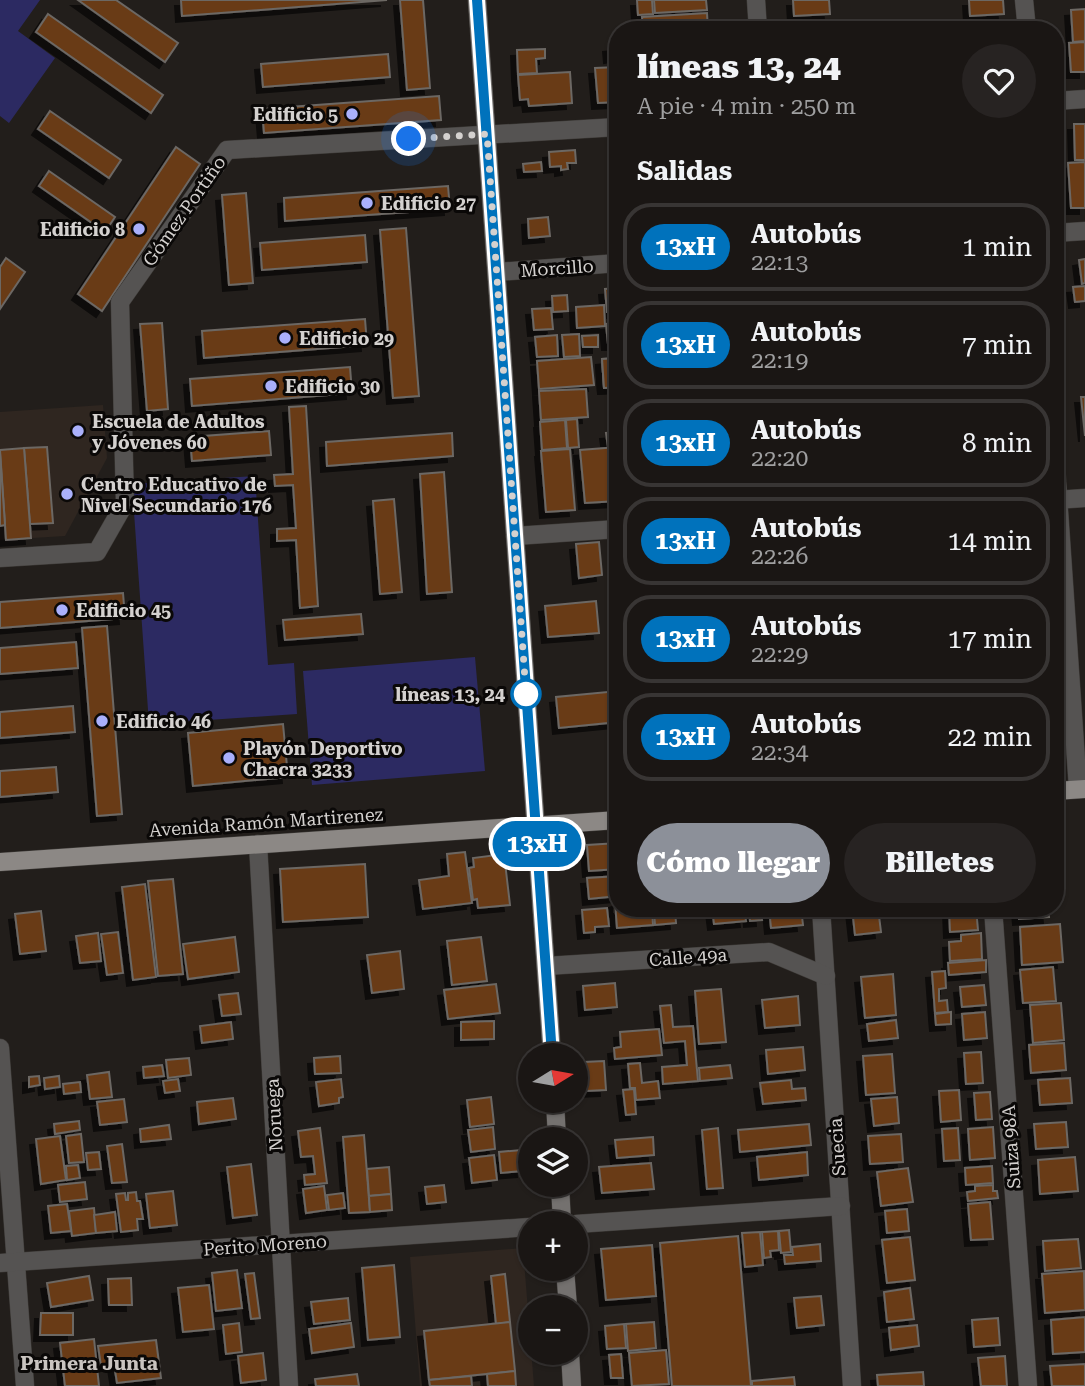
<!DOCTYPE html>
<html lang="es">
<head>
<meta charset="utf-8">
<style>
	body { margin:0; font-family:"Roboto Serif",serif; background:#272322; color:#f1f3f6; height:100vh; display:flex; flex-direction:column; font-size:26px; white-space:nowrap }
	* { box-sizing:border-box; margin:0 }
	p { font-size:23px; color:#9f9fa0 }
	.icon { flex:none; width:38px; height:38px; fill:none; stroke:currentColor; stroke-width:2; stroke-linecap:round; stroke-linejoin:round }
	.map { position:relative; flex:1; overflow:hidden }
	.panel { position:absolute; left:609px; top:21px; width:455px; height:896px; display:flex; flex-direction:column; background:#1a1614; border-radius:28px; box-shadow:0 2px 5px #0004,0 0 0 2px #383534 }
	.panel>* { flex:none }
	.badge { padding:0 14px; border-radius:23px; font-size:24px; line-height:46px }
	.needle { width:46px; rotate:79deg }
	.controls { position:absolute; left:518px; top:1043px; display:grid; gap:14px }
	.controls a { display:grid; place-items:center; width:70px; height:70px; border-radius:50%; background:#1a1614; box-shadow:0 2px 5px #0004,0 0 0 2px #383534; font-size:35px }
	.you { position:absolute; width:35px; height:35px; margin:-18px; border:5px solid #fff; border-radius:50%; background:#1a73e8; box-shadow:0 0 0 10px #1a73e833 }
	.map>.badge { position:absolute; translate:-50% -50%; box-shadow:0 0 0 4px #fff }
	h2 { padding:0 28px; font-size:26px; line-height:63px }
	.round { display:grid; place-items:center; flex:none; width:74px; height:74px; border-radius:37px; background:#272322 }
	.overview { display:flex; align-items:center; justify-content:space-between; height:119px; padding:0 28px }
	h1 { font-size:33px; font-weight:800; line-height:52px }
	.primary-button { display:flex; gap:14px; margin-top:auto; padding:14px 28px }
	.primary-button a { flex:1; height:80px; border-radius:42px; background:#8c9099; color:#fff; font-size:28px; font-weight:800; line-height:80px; text-align:center }
	.primary-button a+a { background:#272322; color:#f1f3f6 }
	ul { padding:0; list-style:none }
	li { display:flex; align-items:center; gap:21px; height:88px; margin:0 14px 10px; padding:0 14px; border:4px solid #383534; border-radius:28px }
	li div { flex:1 }
	li b { display:block; font-size:26px }
	li em { font-style:normal }
	li .badge { min-width:77px; font-weight:700; text-align:center }
	.map>svg:first-child { display:block }
</style>
</head>
<body>
<div class="map">
<svg width="1085" height="1386" viewBox="0 0 1085 1386">
	<defs>
		<filter id="shadow"><feDropShadow dx="-6" dy="6" stdDeviation="0" flood-color="#0009"/></filter>
	</defs>
	<rect width="100%" height="100%" fill="#221e1b"/>
	<!-- built -->
	<g fill="#2f2620">
		<polygon points="103,405 107,458 65,536 0,540 0,412"/>
		<polygon points="523,1248 534,1386 420,1386 410,1257"/>
	</g>
	<!-- green -->
	<g fill="#2c2a62">
		<polygon points="0,0 40,0 18,31 55,58 9,123 0,116"/>
		<polygon points="255,476 268,665 294,663 297,714 149,724 132,484"/>
		<polygon points="475,657 485,771 312,785 303,671"/>
	</g>
	<!-- building -->
	<g fill="#693b16" stroke="#6c6764" stroke-width="2" filter="url(#shadow)">
		<polygon points="78,0 116,0 178,43 165,62"/>
		<polygon points="181,0 387,0 182,16"/>
		<polygon points="400,0 423,0 430,88 407,90"/>
		<polygon points="637,0 652,0 653,14 638,15"/>
		<polygon points="654,0 706,0 707,10 655,13"/>
		<polygon points="793,0 829,0 830,14 794,16"/>
		<polygon points="969,0 1003,0 1004,14 970,16"/>
		<polygon points="1085,9 1085,41 1073,42 1071,10"/>
		<polygon points="707,13 708,30 643,30 642,17"/>
		<polygon points="48,14 163,95 151,113 36,32"/>
		<polygon points="1085,42 1085,72 1071,72 1069,43"/>
		<polygon points="618,45 618,65 616,65 616,56 610,57 609,46"/>
		<polygon points="545,49 545,58 536,59 537,73 518,74 517,50"/>
		<polygon points="388,54 390,77 263,87 261,64"/>
		<polygon points="618,67 618,102 598,103 595,68"/>
		<polygon points="570,72 572,103 529,106 528,99 520,100 518,75"/>
		<polygon points="439,96 441,120 264,133 262,109"/>
		<polygon points="50,111 121,160 109,178 38,129"/>
		<polygon points="1074,124 1085,124 1085,160 1075,160"/>
		<polygon points="176,147 200,164 102,311 78,294"/>
		<polygon points="575,150 576,163 567,163 568,169 561,170 561,166 550,167 549,152"/>
		<polygon points="541,162 542,171 524,172 523,164"/>
		<polygon points="1085,162 1085,208 1071,208 1068,163"/>
		<polygon points="49,171 115,217 105,232 39,186"/>
		<polygon points="448,186 450,209 285,221 284,198"/>
		<polygon points="246,193 253,283 229,285 222,195"/>
		<polygon points="548,217 550,236 529,238 528,219"/>
		<polygon points="406,228 419,396 393,398 380,230"/>
		<polygon points="365,235 367,262 262,270 260,243"/>
		<polygon points="6,258 25,272 0,309 0,267"/>
		<polygon points="1085,259 1085,283 1082,284 1079,260"/>
		<polygon points="1085,286 1085,301 1075,302 1073,287"/>
		<polygon points="618,288 618,312 607,312 605,289"/>
		<polygon points="567,295 568,311 553,312 552,296"/>
		<polygon points="604,305 605,326 577,328 576,307"/>
		<polygon points="551,308 553,329 534,330 532,309"/>
		<polygon points="365,319 367,345 204,358 202,331"/>
		<polygon points="162,323 168,409 147,411 140,324"/>
		<polygon points="618,323 618,344 608,344 606,324"/>
		<polygon points="579,334 580,356 564,357 562,335"/>
		<polygon points="557,335 558,356 537,357 535,337"/>
		<polygon points="598,335 598,347 583,347 582,336"/>
		<polygon points="591,357 594,385 539,389 537,361"/>
		<polygon points="618,358 618,387 604,388 602,359"/>
		<polygon points="618,358 618,387 604,388 602,359"/>
		<polygon points="350,367 352,393 192,406 190,379"/>
		<polygon points="586,389 588,417 541,420 539,391"/>
		<polygon points="1081,397 1085,397 1085,436"/>
		<polygon points="306,406 318,606 300,608 296,540 277,541 277,529 296,528 293,485 275,486 274,475 293,474 289,407"/>
		<polygon points="577,419 579,447 568,448 566,420"/>
		<polygon points="565,420 567,448 542,450 540,422"/>
		<polygon points="269,431 271,455 192,461 190,437"/>
		<polygon points="618,432 618,446 608,447 606,433"/>
		<polygon points="452,433 453,456 327,466 326,442"/>
		<polygon points="47,447 53,523 30,524 24,448"/>
		<polygon points="618,447 618,501 585,503 580,450"/>
		<polygon points="24,448 31,538 6,540 0,450"/>
		<polygon points="570,449 575,510 546,512 541,451"/>
		<polygon points="0,453 5,525 0,526"/>
		<polygon points="444,472 452,592 427,594 420,474"/>
		<polygon points="394,499 402,592 380,594 373,501"/>
		<polygon points="599,542 602,575 579,578 576,544"/>
		<polygon points="123,593 125,618 0,628 0,602"/>
		<polygon points="596,601 599,633 548,637 545,606"/>
		<polygon points="361,614 363,634 285,640 283,620"/>
		<polygon points="107,626 122,814 97,816 82,628"/>
		<polygon points="76,642 78,668 0,674 0,648"/>
		<polygon points="618,691 618,722 559,728 556,697"/>
		<polygon points="73,706 75,732 0,738 0,712"/>
		<polygon points="283,724 288,777 193,786 188,733"/>
		<polygon points="56,767 58,792 0,797 0,771"/>
		<polygon points="618,843 618,869 589,871 587,845"/>
		<polygon points="465,852 472,903 423,909 419,880 449,876 447,854"/>
		<polygon points="504,854 510,905 478,908 477,899 473,900 469,868 474,867 473,858"/>
		<polygon points="365,864 368,917 283,922 280,869"/>
		<polygon points="618,876 618,896 589,899 587,878"/>
		<polygon points="173,879 183,974 158,976 148,881"/>
		<polygon points="145,884 156,977 133,980 122,887"/>
		<polygon points="618,901 618,908 652,908 653,925 617,928 615,902"/>
		<polygon points="607,908 609,926 595,927 595,932 584,933 582,910"/>
		<polygon points="712,908 744,908 746,921 714,924"/>
		<polygon points="749,908 761,908 762,920 750,921"/>
		<polygon points="769,908 801,908 803,925 771,928"/>
		<polygon points="852,908 878,908 881,932 855,935"/>
		<polygon points="949,908 976,908 978,930 950,932"/>
		<polygon points="1018,908 1048,908 1049,917 1019,919"/>
		<polygon points="675,909 676,923 655,925 654,911"/>
		<polygon points="41,911 46,951 20,954 15,914"/>
		<polygon points="1060,924 1063,962 1022,965 1020,927"/>
		<polygon points="118,932 123,973 107,975 101,934"/>
		<polygon points="98,933 101,961 80,963 76,936"/>
		<polygon points="981,933 982,959 950,961 949,942 961,941 961,935"/>
		<polygon points="235,937 239,972 188,979 183,944"/>
		<polygon points="481,937 487,981 452,985 447,941"/>
		<polygon points="400,951 404,989 372,993 367,955"/>
		<polygon points="986,960 986,972 949,975 948,963"/>
		<polygon points="1053,967 1056,1001 1023,1003 1020,970"/>
		<polygon points="945,971 946,988 939,989 939,1001 947,1000 948,1012 935,1013 932,972"/>
		<polygon points="893,974 896,1015 865,1018 861,977"/>
		<polygon points="615,983 617,1007 585,1010 583,986"/>
		<polygon points="496,984 500,1013 448,1019 444,990"/>
		<polygon points="984,985 986,1005 962,1007 960,987"/>
		<polygon points="721,989 726,1042 699,1044 695,991"/>
		<polygon points="238,993 241,1014 222,1016 219,995"/>
		<polygon points="798,996 800,1025 765,1028 762,1000"/>
		<polygon points="1061,1003 1064,1040 1033,1043 1030,1005"/>
		<polygon points="671,1005 673,1027 693,1026 698,1081 663,1084 662,1067 687,1065 685,1041 664,1043 660,1006"/>
		<polygon points="951,1012 951,1024 936,1025 935,1014"/>
		<polygon points="985,1012 987,1038 964,1040 962,1014"/>
		<polygon points="896,1020 898,1038 869,1041 867,1024"/>
		<polygon points="494,1021 494,1039 461,1040 461,1022"/>
		<polygon points="231,1022 233,1039 202,1043 200,1026"/>
		<polygon points="659,1029 662,1055 615,1059 614,1048 621,1047 620,1032"/>
		<polygon points="1064,1043 1066,1070 1031,1073 1029,1045"/>
		<polygon points="803,1047 805,1070 768,1074 766,1050"/>
		<polygon points="981,1052 983,1083 966,1084 964,1053"/>
		<polygon points="892,1054 895,1093 866,1095 863,1056"/>
		<polygon points="340,1056 341,1073 315,1074 314,1058"/>
		<polygon points="189,1058 191,1075 168,1078 166,1060"/>
		<polygon points="604,1061 606,1090 586,1091 584,1062"/>
		<polygon points="640,1063 642,1083 658,1081 660,1098 636,1100 635,1088 630,1088 628,1064"/>
		<polygon points="162,1065 164,1076 144,1078 143,1067"/>
		<polygon points="730,1065 732,1078 700,1081 699,1068"/>
		<polygon points="109,1072 112,1097 90,1099 87,1075"/>
		<polygon points="39,1076 40,1085 29,1087 29,1077"/>
		<polygon points="59,1076 60,1087 45,1089 44,1078"/>
		<polygon points="1070,1078 1072,1103 1040,1105 1038,1080"/>
		<polygon points="178,1079 180,1091 165,1093 163,1081"/>
		<polygon points="341,1079 343,1097 339,1098 339,1103 319,1106 316,1082"/>
		<polygon points="791,1080 792,1089 805,1088 806,1100 763,1104 760,1083"/>
		<polygon points="80,1082 81,1092 64,1094 63,1084"/>
		<polygon points="634,1089 636,1114 626,1115 623,1090"/>
		<polygon points="959,1090 961,1120 941,1122 939,1091"/>
		<polygon points="990,1092 992,1119 976,1120 974,1093"/>
		<polygon points="491,1097 494,1124 470,1127 467,1100"/>
		<polygon points="897,1097 899,1123 874,1126 871,1099"/>
		<polygon points="233,1098 236,1119 199,1124 197,1102"/>
		<polygon points="124,1099 127,1122 100,1125 97,1102"/>
		<polygon points="79,1121 80,1130 55,1134 54,1124"/>
		<polygon points="1066,1122 1068,1147 1036,1149 1034,1124"/>
		<polygon points="809,1124 811,1145 740,1152 738,1130"/>
		<polygon points="169,1125 171,1139 141,1142 140,1129"/>
		<polygon points="493,1127 495,1149 471,1152 468,1130"/>
		<polygon points="993,1127 995,1158 970,1160 968,1129"/>
		<polygon points="320,1128 327,1183 305,1185 304,1175 315,1174 313,1156 301,1157 298,1131"/>
		<polygon points="718,1128 723,1188 707,1189 702,1130"/>
		<polygon points="958,1128 960,1160 944,1161 942,1129"/>
		<polygon points="81,1134 84,1162 69,1163 66,1136"/>
		<polygon points="901,1134 903,1162 870,1164 868,1136"/>
		<polygon points="364,1135 370,1212 349,1213 343,1137"/>
		<polygon points="60,1136 66,1180 41,1184 36,1139"/>
		<polygon points="653,1137 654,1155 617,1158 615,1140"/>
		<polygon points="122,1144 127,1182 112,1183 107,1146"/>
		<polygon points="521,1150 523,1171 501,1173 499,1152"/>
		<polygon points="99,1152 101,1169 88,1170 86,1153"/>
		<polygon points="807,1152 808,1175 759,1180 757,1157"/>
		<polygon points="494,1155 497,1180 472,1183 469,1158"/>
		<polygon points="1075,1157 1078,1191 1040,1194 1038,1160"/>
		<polygon points="651,1163 654,1189 602,1193 599,1167"/>
		<polygon points="251,1164 257,1215 233,1218 227,1167"/>
		<polygon points="78,1165 80,1178 67,1180 66,1166"/>
		<polygon points="992,1166 993,1183 966,1185 965,1168"/>
		<polygon points="389,1167 391,1194 369,1196 367,1169"/>
		<polygon points="908,1168 913,1202 881,1206 877,1172"/>
		<polygon points="85,1182 87,1199 60,1202 58,1185"/>
		<polygon points="444,1185 446,1202 427,1204 425,1187"/>
		<polygon points="993,1185 993,1191 997,1191 998,1198 968,1201 967,1192 975,1191 975,1186"/>
		<polygon points="324,1186 327,1210 306,1213 303,1189"/>
		<polygon points="173,1191 177,1225 150,1228 146,1194"/>
		<polygon points="136,1192 137,1201 140,1201 143,1219 137,1219 138,1230 121,1232 116,1194 125,1193 126,1200 128,1200 128,1193"/>
		<polygon points="343,1193 345,1208 329,1210 327,1195"/>
		<polygon points="391,1194 392,1210 370,1212 369,1196"/>
		<polygon points="990,1202 993,1239 971,1240 968,1204"/>
		<polygon points="67,1204 71,1231 51,1233 48,1206"/>
		<polygon points="94,1208 96,1233 72,1236 69,1211"/>
		<polygon points="907,1209 909,1231 887,1233 885,1211"/>
		<polygon points="115,1212 117,1231 96,1233 94,1215"/>
		<polygon points="789,1230 791,1252 781,1253 779,1231"/>
		<polygon points="778,1231 779,1250 770,1251 771,1257 764,1258 762,1232"/>
		<polygon points="760,1232 763,1265 745,1267 742,1233"/>
		<polygon points="738,1236 751,1386 672,1386 660,1243"/>
		<polygon points="910,1237 915,1280 887,1283 882,1240"/>
		<polygon points="1078,1239 1081,1268 1045,1271 1043,1241"/>
		<polygon points="820,1244 821,1261 785,1264 784,1255 793,1255 792,1247"/>
		<polygon points="652,1245 656,1296 606,1300 601,1249"/>
		<polygon points="394,1265 400,1337 368,1340 362,1268"/>
		<polygon points="237,1270 242,1308 216,1311 212,1273"/>
		<polygon points="1084,1271 1085,1310 1045,1313 1042,1274"/>
		<polygon points="254,1273 260,1318 251,1319 245,1274"/>
		<polygon points="505,1274 510,1322 496,1324 491,1276"/>
		<polygon points="89,1276 93,1300 51,1307 47,1283"/>
		<polygon points="131,1278 132,1305 109,1305 108,1279"/>
		<polygon points="209,1285 214,1329 183,1332 178,1288"/>
		<polygon points="910,1288 914,1319 887,1322 884,1292"/>
		<polygon points="821,1296 824,1325 797,1328 794,1298"/>
		<polygon points="348,1298 350,1320 314,1324 311,1302"/>
		<polygon points="41,1313 73,1313 73,1335 40,1335"/>
		<polygon points="1085,1317 1085,1352 1053,1354 1051,1320"/>
		<polygon points="998,1318 1000,1345 974,1347 972,1320"/>
		<polygon points="510,1322 515,1371 429,1380 424,1331"/>
		<polygon points="654,1322 656,1348 628,1351 626,1324"/>
		<polygon points="239,1323 242,1352 226,1354 223,1325"/>
		<polygon points="351,1323 354,1347 312,1353 309,1329"/>
		<polygon points="624,1324 626,1348 607,1349 605,1326"/>
		<polygon points="917,1325 919,1346 891,1350 889,1328"/>
		<polygon points="94,1339 99,1386 65,1386 60,1343"/>
		<polygon points="156,1340 161,1378 117,1383 114,1364 101,1366 98,1346"/>
		<polygon points="666,1350 669,1384 632,1386 629,1353"/>
		<polygon points="263,1353 266,1380 241,1383 238,1356"/>
		<polygon points="621,1354 623,1378 611,1378 609,1355"/>
		<polygon points="1005,1356 1007,1386 981,1386 978,1358"/>
		<polygon points="1085,1364 1085,1386 1052,1386 1050,1366"/>
		<polygon points="515,1371 516,1386 488,1386 487,1374"/>
		<polygon points="923,1372 924,1386 878,1386 877,1375"/>
		<polygon points="357,1374 359,1386 316,1386 315,1379"/>
		<polygon points="471,1376 472,1386 430,1386 429,1380"/>
		<polygon points="794,1377 795,1386 752,1386 752,1381"/>
	</g>
	<g fill="none" stroke-linecap="round" stroke-linejoin="round">
		<defs>
			<g id="street">
				<polyline points="756,0 758,30"/>
				<polyline points="1024,0 1027,30"/>
				<polyline points="1055,101 1085,99"/>
				<polyline points="1055,233 1085,231"/>
				<polyline points="497,272 618,263"/>
				<polyline points="1055,452 1078,789"/>
				<polyline points="1055,500 1085,498"/>
				<polyline points="515,536 618,529"/>
				<polyline points="0,558 97,552 125,503 120,302 227,150 618,127"/>
				<polyline points="258,844 289,1386"/>
				<polyline points="821,908 852,1386"/>
				<polyline points="993,908 1028,1386"/>
				<polyline points="546,966 769,952 826,976"/>
				<polyline points="0,1048 25,1386"/>
				<polyline points="576,1224 841,1206"/>
				<polyline points="0,1263 530,1227"/>
			</g>
			<g id="secondary">
				<polyline points="477,0 552,1055"/>
				<polyline points="555,1101 557,1139"/>
				<polyline points="560,1185 562,1223"/>
				<polyline points="565,1269 568,1307"/>
				<polyline points="570,1353 572,1386"/>
			</g>
			<g id="primary">
				<polyline points="1055,791 1085,789"/>
				<polyline points="0,862 618,820"/>
			</g>
		</defs>
		<!-- street casing -->
		<use href="#street" stroke="#3e3b38" stroke-width="19"/>
		<!-- secondary casing -->
		<use href="#secondary" stroke="#3e3b38" stroke-width="19"/>
		<!-- primary casing -->
		<use href="#primary" stroke="#3e3b38" stroke-width="19"/>
		<!-- street -->
		<use href="#street" stroke="#555352" stroke-width="18"/>
		<!-- secondary -->
		<use href="#secondary" stroke="#74716f" stroke-width="18"/>
		<!-- primary -->
		<use href="#primary" stroke="#8c8885" stroke-width="18"/>
	</g>
	<g fill="none" stroke-linecap="round" stroke-linejoin="round">
		<defs>
			<polyline id="line" points="477,0 552,1055"/>
		</defs>
		<!-- line casing -->
		<use href="#line" stroke="#fff" stroke-width="16"/>
		<!-- line -->
		<use href="#line" stroke="#0072bc" stroke-width="10"/>
		<!-- walk -->
		<polyline stroke="#d4d1cf" stroke-width="7" stroke-dasharray="0 12.6" points="409,139 487,134 526,694"/>
	</g>
	<!-- markers -->
	<g fill="#aab0fb" stroke="#0a0807" stroke-width="2.5">
		<circle cx="352" cy="114" r="7"/>
		<circle cx="367" cy="203" r="7"/>
		<circle cx="139" cy="229" r="7"/>
		<circle cx="285" cy="338" r="7"/>
		<circle cx="271" cy="386" r="7"/>
		<circle cx="78" cy="431" r="7"/>
		<circle cx="67" cy="494" r="7"/>
		<circle cx="62" cy="610" r="7"/>
		<circle cx="102" cy="721" r="7"/>
		<circle cx="229" cy="758" r="7"/>
	</g>
	<circle fill="#fff" stroke="#0072bc" stroke-width="3.5" cx="526" cy="694" r="14"/>
	<g text-anchor="middle" dominant-baseline="central" stroke-width="6" stroke-linejoin="round" paint-order="stroke">
		<!-- poi labels -->
		<g font-size="18" font-weight="bold" fill="#d4d1cf" stroke="#0a0807" text-anchor="start">
			<text x="338" y="114" text-anchor="end">Edificio 5</text>
			<text x="381" y="203">Edificio 27</text>
			<text x="125" y="229" text-anchor="end">Edificio 8</text>
			<text x="299" y="338">Edificio 29</text>
			<text x="285" y="386">Edificio 30</text>
			<text x="92" y="421">Escuela de Adultos<tspan x="92" dy="21">y Jóvenes 60</tspan></text>
			<text x="81" y="484">Centro Educativo de<tspan x="81" dy="21">Nivel Secundario 176</tspan></text>
			<text x="76" y="610">Edificio 45</text>
			<text x="116" y="721">Edificio 46</text>
			<text x="243" y="748">Playón Deportivo<tspan x="243" dy="21">Chacra 3233</tspan></text>
		</g>
		<!-- street labels -->
		<g font-size="18" fill="#d4d1cf" stroke="#0a0807">
			<text transform="translate(184 211) rotate(-55)">Gómez Portiño</text>
			<text transform="translate(557 268) rotate(-4)">Morcillo</text>
			<text transform="translate(266 822) rotate(-4)">Avenida Ramón Martirenez</text>
			<text transform="translate(688 957) rotate(-4)">Calle 49a</text>
			<text transform="translate(274 1115) rotate(-93)">Noruega</text>
			<text transform="translate(837 1147) rotate(-94)">Suecia</text>
			<text transform="translate(1011 1147) rotate(-94)">Suiza 98A</text>
			<text transform="translate(265 1245) rotate(-4)">Perito Moreno</text>
		</g>
		<!-- stop labels -->
		<g font-size="18" font-weight="bold" fill="#d4d1cf" stroke="#0a0807" text-anchor="end">
			<text x="505" y="694">líneas 13, 24</text>
		</g>
		<!-- neighbourhood labels -->
		<g font-size="19" font-weight="bold" fill="#c9c4c0" stroke="#0a0807">
			<text x="89" y="1363">Primera Junta</text>
		</g>
	</g>
</svg>
<div class="controls">
<a><svg class="needle" viewBox="-14 -14 28 28"><path d="M0-13l5 13h-10z" fill="#e53935"/><path d="M0 13l5-13h-10z" fill="#9f9fa0"/></svg></a>
<a><svg class="icon" aria-label="layers" viewBox="0 0 24 24"><path d="M12 4l9 5-9 5-9-5zM3 14l9 5 9-5"/></svg></a>
<a>+</a>
<a>−</a>
</div>
<div class="you" style="left:409px;top:139px"></div>
<b class="badge" style="left:537px;top:844px;background:#0072bc;color:#fff">13xH</b>
<section class="panel">
<div class="overview"><div><h1>líneas 13, 24</h1><p>A pie · 4 min · 250 m</p></div><a class="round"><svg class="icon" aria-label="heart" viewBox="0 0 24 24"><path d="M12 20l-8-8c-3-5 5-10 8-4 3-6 11-1 8 4z"/></svg></a></div>
<h2>Salidas</h2>
<ul>
<li><span class="badge" style="background:#0072bc;color:#fff">13xH</span><div><b>Autobús</b><p>22:13</p></div><em>1 min</em></li>
<li><span class="badge" style="background:#0072bc;color:#fff">13xH</span><div><b>Autobús</b><p>22:19</p></div><em>7 min</em></li>
<li><span class="badge" style="background:#0072bc;color:#fff">13xH</span><div><b>Autobús</b><p>22:20</p></div><em>8 min</em></li>
<li><span class="badge" style="background:#0072bc;color:#fff">13xH</span><div><b>Autobús</b><p>22:26</p></div><em>14 min</em></li>
<li><span class="badge" style="background:#0072bc;color:#fff">13xH</span><div><b>Autobús</b><p>22:29</p></div><em>17 min</em></li>
<li><span class="badge" style="background:#0072bc;color:#fff">13xH</span><div><b>Autobús</b><p>22:34</p></div><em>22 min</em></li>
</ul>
<div class="primary-button"><a>Cómo llegar</a><a>Billetes</a></div>
</section>
</div>
</body>
</html>
